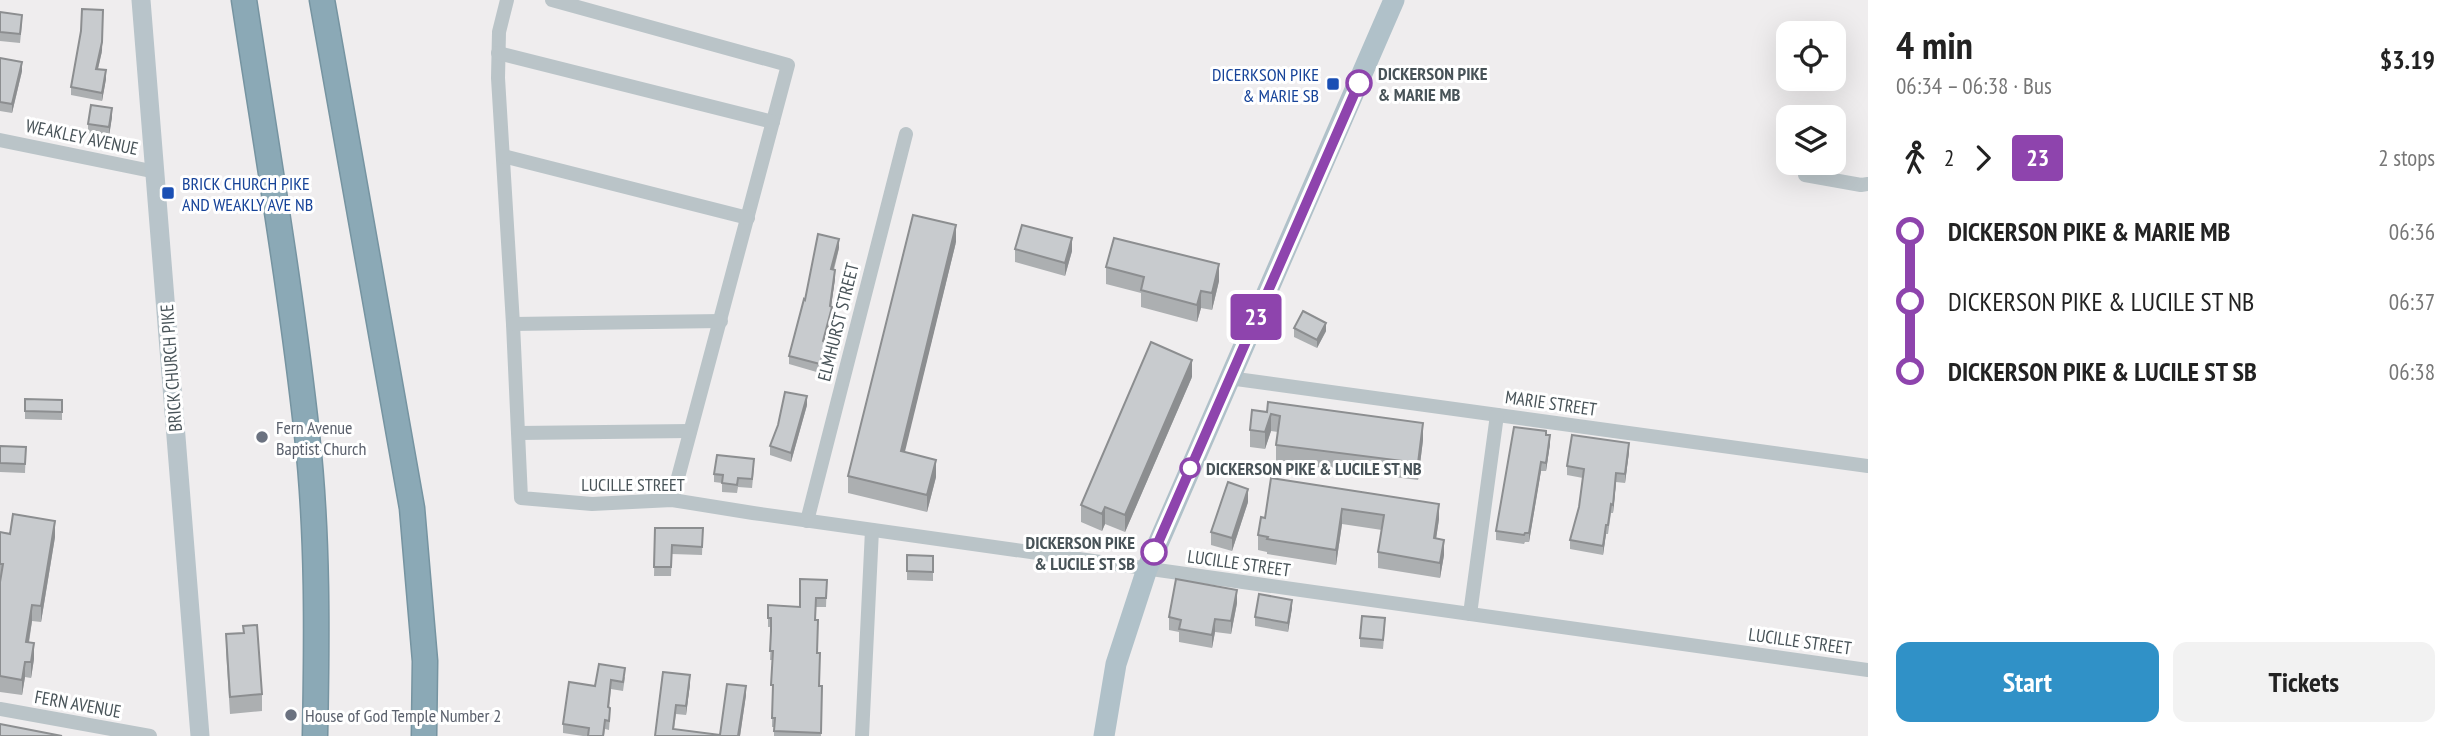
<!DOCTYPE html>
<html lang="en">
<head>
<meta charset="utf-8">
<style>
	body { margin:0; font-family:"PT Sans Narrow",sans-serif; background:#f2f2f2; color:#222; height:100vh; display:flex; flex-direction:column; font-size:26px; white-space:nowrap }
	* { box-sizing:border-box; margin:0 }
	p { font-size:23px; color:#767676 }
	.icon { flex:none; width:38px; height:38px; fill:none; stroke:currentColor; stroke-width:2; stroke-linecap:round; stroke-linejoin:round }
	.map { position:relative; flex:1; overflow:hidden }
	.sheet { display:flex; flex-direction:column; background:#fff; width:595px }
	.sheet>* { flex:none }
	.badge { padding:0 14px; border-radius:5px; font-size:24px; line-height:46px }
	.fabs { position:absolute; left:1776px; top:21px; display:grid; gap:14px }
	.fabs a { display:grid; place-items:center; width:70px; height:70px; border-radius:14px; background:#fff; box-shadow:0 7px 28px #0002; font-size:35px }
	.map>.badge { position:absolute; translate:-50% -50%; box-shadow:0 0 0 4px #fff }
	.legs { display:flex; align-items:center; gap:10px; height:77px; padding:0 28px; font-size:23px }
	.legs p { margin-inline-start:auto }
	.head { display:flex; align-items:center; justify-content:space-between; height:119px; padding:0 28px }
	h1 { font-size:38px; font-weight:800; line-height:52px }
	.cta { display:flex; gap:14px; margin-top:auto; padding:14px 28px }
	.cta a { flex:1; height:80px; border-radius:14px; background:#3091c7; color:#fff; font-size:28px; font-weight:800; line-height:80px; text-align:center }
	.cta a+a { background:#f2f2f2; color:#222 }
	ul { padding:0 28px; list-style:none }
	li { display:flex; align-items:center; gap:24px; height:70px; font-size:26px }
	li i { display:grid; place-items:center; width:10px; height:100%; margin:0 9px; background:currentColor }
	li i::after { content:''; width:18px; height:18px; margin:-9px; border:5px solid; border-radius:50%; background:#fff }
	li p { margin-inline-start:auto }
	li:first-child i { background:linear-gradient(#0000 50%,currentColor 0) }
	li:last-child i { background:linear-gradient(currentColor 50%,#0000 0) }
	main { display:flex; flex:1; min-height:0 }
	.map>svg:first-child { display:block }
</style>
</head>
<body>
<main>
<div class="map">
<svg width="1868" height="736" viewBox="0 0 1868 736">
	<rect width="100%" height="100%" fill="#efedee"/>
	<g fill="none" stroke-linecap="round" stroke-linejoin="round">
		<defs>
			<g id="highway">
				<path d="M244,0C266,145 291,289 307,435C318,534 317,636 315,736"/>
				<polyline points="322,0 412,508 425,661 424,736"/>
			</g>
		</defs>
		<!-- highway casing -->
		<use href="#highway" stroke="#7694a1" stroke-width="27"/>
		<!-- street -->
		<g stroke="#bac4c8" stroke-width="14">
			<polyline points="507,0 499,32 498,78 513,324 521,498 592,504 672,500 753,513 1868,670"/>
			<polyline points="552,0 788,65 672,500"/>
			<polyline points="498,53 773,122"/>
			<polyline points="0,140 156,172"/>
			<polyline points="503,156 748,218"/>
			<polyline points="1805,175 1861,185 1868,184"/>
			<polyline points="513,324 721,321"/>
			<polyline points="1229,378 1868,466"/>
			<polyline points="519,433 690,431"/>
			<polyline points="807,521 906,134"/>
			<polyline points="1470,614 1497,415"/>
			<polyline points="0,709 150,736"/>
			<polyline points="862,736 872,530"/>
		</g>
		<!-- secondary -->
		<polyline stroke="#b8c4ca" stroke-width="19" points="141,0 200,736"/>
		<!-- primary -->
		<polyline stroke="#b0c1c9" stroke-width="21" points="1104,736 1116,664 1147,569 1394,0"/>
		<!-- highway -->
		<use href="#highway" stroke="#8ba9b6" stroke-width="24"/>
	</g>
	<!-- wall -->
	<g fill="#acafb1">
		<polygon points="0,12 22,24 20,43 0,41"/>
		<polygon points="102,51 98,69 106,79 102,101 71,95 71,87"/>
		<polygon points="0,58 22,71 12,113 0,111"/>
		<polygon points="112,117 109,136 88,133 88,124"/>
		<polygon points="956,242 904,452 936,477 927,512 848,493 848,476"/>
		<polygon points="839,248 834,270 835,279 831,306 832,315 825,342 826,351 820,373 789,364 789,356 805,300"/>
		<polygon points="1015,249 1072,251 1065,276 1015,262"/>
		<polygon points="1106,267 1219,281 1212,310 1201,308 1197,322 1141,307 1141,293 1106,284"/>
		<polygon points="1294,328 1326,331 1317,348 1294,337"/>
		<polygon points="1192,377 1125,532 1105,524 1102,531 1081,522 1081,505"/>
		<polygon points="25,399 62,400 62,420 25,419"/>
		<polygon points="807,405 791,462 770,455 770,446"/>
		<polygon points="1252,410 1423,440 1418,480 1276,462 1276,445 1278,432 1271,431 1265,449 1250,447 1250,430"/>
		<polygon points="1546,435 1550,444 1546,471 1541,471 1529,542 1525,542 1524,544 1496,540 1496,531"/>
		<polygon points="0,446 26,447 25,473 0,472"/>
		<polygon points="1629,452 1625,483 1616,482 1613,513 1611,513 1608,534 1606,534 1603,555 1570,549 1570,540 1579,507 1583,478 1567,475 1567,466"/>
		<polygon points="754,468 752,488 738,487 737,493 722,492 722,483 714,482 714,474"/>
		<polygon points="1271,478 1439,519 1436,538 1444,555 1440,578 1378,568 1378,552 1382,530 1342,524 1336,565 1267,554 1267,552 1258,550 1258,535 1265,518"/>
		<polygon points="1248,502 1232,551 1211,545 1211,532"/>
		<polygon points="655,528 703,528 702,555 672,554 671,576 654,576"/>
		<polygon points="0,532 55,537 41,622 32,621 29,643 34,659 31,678 25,677 22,695 0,692"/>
		<polygon points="907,555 933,556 933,581 907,580"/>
		<polygon points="827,580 826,607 816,607 815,620 819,686 822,686 821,736 774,736 774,727 772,727 773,660 770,660 771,636 771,627 768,627 768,605 800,607"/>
		<polygon points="1237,603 1231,634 1215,632 1212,648 1179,642 1179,632 1169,630 1169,617"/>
		<polygon points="1292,608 1288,632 1255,626 1255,617"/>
		<polygon points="243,626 262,694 262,711 230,714 226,651 226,634 243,633"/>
		<polygon points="1385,626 1383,649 1360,647 1360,638"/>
		<polygon points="625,677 623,691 611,689 609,708 610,716 609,730 605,729 604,736 583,736 563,733 563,724 595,686"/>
		<polygon points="690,684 686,715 676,714 674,729 720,735 746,695 740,736 655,736"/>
	</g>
	<!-- shaded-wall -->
	<g fill="#8c8e90">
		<polygon points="103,10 102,51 96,77 96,69"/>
		<polygon points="22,62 22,71 12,113 12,104"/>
		<polygon points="106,70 106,79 102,101 102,93"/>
		<polygon points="112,108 112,117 109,136 109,127"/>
		<polygon points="956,225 956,242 901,468 901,451"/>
		<polygon points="1072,238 1072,251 1065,276 1065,263"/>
		<polygon points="839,239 839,248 831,278 831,269"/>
		<polygon points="1219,264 1219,281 1212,310 1212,293"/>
		<polygon points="835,270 835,279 830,314 832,307 832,315 823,350 823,341"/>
		<polygon points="1201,291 1201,308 1197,322 1197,305"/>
		<polygon points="1326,323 1326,331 1317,348 1317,340"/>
		<polygon points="826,343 826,351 820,373 820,364"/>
		<polygon points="1192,360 1192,377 1125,532 1125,515"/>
		<polygon points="807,396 807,405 791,462 791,453"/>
		<polygon points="1271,414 1271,431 1265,449 1265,432"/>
		<polygon points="1423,423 1423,440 1418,480 1418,463"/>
		<polygon points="1550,435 1550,444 1546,471 1546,463"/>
		<polygon points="1629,443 1629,452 1625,483 1625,474"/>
		<polygon points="936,460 936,477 927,512 927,495"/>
		<polygon points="1541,462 1541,471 1529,542 1529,533"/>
		<polygon points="1616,473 1616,482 1613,513 1613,505"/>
		<polygon points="1248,489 1248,502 1232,551 1232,538"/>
		<polygon points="1439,504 1439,519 1434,553 1434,538"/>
		<polygon points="1105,507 1105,524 1102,531 1102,514"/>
		<polygon points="1342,509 1342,524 1336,565 1336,550"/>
		<polygon points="55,521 55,537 41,622 41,606"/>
		<polygon points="1606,525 1606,534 1603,555 1603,546"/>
		<polygon points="1444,540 1444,555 1440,578 1440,563"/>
		<polygon points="1237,590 1237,603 1231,634 1231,621"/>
		<polygon points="1292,600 1292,608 1288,632 1288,623"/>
		<polygon points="32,605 32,621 26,658 26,642"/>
		<polygon points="1215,619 1215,632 1212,648 1212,635"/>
		<polygon points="34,643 34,659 31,678 31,662"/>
		<polygon points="25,662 25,677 22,695 22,680"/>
		<polygon points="690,675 690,684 686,715 686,706"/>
		<polygon points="746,686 746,695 740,736 738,736"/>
	</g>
	<!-- building -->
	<g fill="#c8cbce" stroke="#8c8e90" stroke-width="2">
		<polygon points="82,9 103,10 102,42 96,69 106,70 102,93 71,87 81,31"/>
		<polygon points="0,12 22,15 20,34 0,32"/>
		<polygon points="0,58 22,62 12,104 0,102"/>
		<polygon points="91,105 112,108 109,127 88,124"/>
		<polygon points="913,215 956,225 901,451 936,460 927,495 848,476"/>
		<polygon points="1022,225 1072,238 1065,263 1015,249"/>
		<polygon points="818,234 839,239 831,269 835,270 830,306 832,307 823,341 826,343 820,364 789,356 804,299 805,300"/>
		<polygon points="1114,238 1219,264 1212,293 1201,291 1197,305 1141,290 1144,277 1106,267"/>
		<polygon points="1303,311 1326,323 1317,340 1294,328"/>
		<polygon points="1151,342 1192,360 1125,515 1105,507 1102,514 1081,505"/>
		<polygon points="785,392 807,396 791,453 770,446 778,425"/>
		<polygon points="25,399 62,400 62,412 25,411"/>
		<polygon points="1268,402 1423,423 1418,463 1276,445 1280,416 1271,414 1265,432 1250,430 1252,410 1267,412"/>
		<polygon points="1514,427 1546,431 1546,435 1550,435 1546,463 1541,462 1529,533 1525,533 1524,535 1496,531"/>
		<polygon points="1572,435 1629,443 1625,474 1616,473 1613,505 1611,504 1608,525 1606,525 1603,546 1570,540 1579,507 1584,469 1567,466"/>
		<polygon points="0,446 26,447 25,464 0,463"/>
		<polygon points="717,455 754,459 752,479 738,478 737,485 722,483 723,475 714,474"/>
		<polygon points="1271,478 1439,504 1434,538 1444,540 1440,563 1378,552 1384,515 1342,509 1336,550 1267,539 1268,537 1258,535 1261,517 1265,518"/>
		<polygon points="1228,482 1248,489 1232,538 1211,532"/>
		<polygon points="13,514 55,521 41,606 32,605 26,642 34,643 31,662 25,662 22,680 0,676 0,582 3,564 0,564 0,532 10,534"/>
		<polygon points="655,528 703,528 702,547 672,545 671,567 654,567"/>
		<polygon points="907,555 933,556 933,572 907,571"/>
		<polygon points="800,579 827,580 826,598 816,598 815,620 818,620 817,653 820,653 819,686 822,686 821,733 774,731 775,718 772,718 773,685 771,685 773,651 770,651 771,631 771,618 768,618 768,605 800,607"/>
		<polygon points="1176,579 1237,590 1231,621 1215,619 1212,635 1179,629 1181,620 1169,617"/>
		<polygon points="1259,594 1292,600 1288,623 1255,617"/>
		<polygon points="1362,616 1385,618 1383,640 1360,638"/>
		<polygon points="257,625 262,694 230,697 226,634 244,633 243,626"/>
		<polygon points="599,664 625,668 623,682 611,680 608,707 610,708 609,721 605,720 603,736 588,736 589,728 563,724 569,682 595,686"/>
		<polygon points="663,672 690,675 686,706 676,705 673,729 720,735 727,684 746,686 738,736 655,736"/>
		<polygon points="0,724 62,736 0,736"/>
	</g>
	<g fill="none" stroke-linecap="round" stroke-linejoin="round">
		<defs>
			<polyline id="line-1" points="1154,552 1359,83"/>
		</defs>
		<!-- line-1 casing -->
		<use href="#line-1" stroke="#fff" stroke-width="16"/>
		<!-- line-1 -->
		<use href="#line-1" stroke="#8e44ad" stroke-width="10"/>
	</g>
	<!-- markers -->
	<g fill="#fff" stroke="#8e44ad" stroke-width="3.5">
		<circle cx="1359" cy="83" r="12"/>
		<circle cx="1190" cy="468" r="9"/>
		<circle cx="1154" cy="552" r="12"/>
	</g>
	<g fill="#1a4fb4" stroke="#fff" stroke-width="2.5">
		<rect x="1326" y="77" width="14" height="14" rx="3.5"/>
		<rect x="161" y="186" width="14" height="14" rx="3.5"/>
	</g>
	<g fill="#6b7280" stroke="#fff" stroke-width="2.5">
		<circle cx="262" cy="437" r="7"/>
		<circle cx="291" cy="715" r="7"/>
	</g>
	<g text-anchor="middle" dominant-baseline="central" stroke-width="6" stroke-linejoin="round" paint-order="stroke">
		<!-- stop labels -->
		<g font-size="18" font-weight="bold" fill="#485358" stroke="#fff" text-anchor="start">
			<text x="1378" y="73">DICKERSON PIKE<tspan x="1378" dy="21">&amp; MARIE MB</tspan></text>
			<text x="1206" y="468">DICKERSON PIKE &amp; LUCILE ST NB</text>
			<text x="1135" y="542" text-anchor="end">DICKERSON PIKE<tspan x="1135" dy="21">&amp; LUCILE ST SB</tspan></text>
		</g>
		<!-- transit labels -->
		<g font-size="18" fill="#164399" stroke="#fff" text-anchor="end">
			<text x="1319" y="74">DICERKSON PIKE<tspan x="1319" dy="21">&amp; MARIE SB</tspan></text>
			<text x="182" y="183" text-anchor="start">BRICK CHURCH PIKE<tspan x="182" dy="21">AND WEAKLY AVE NB</tspan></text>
		</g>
		<!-- street labels -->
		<g font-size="18" fill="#485358" stroke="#fff">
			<text transform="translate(82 137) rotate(12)">WEAKLEY AVENUE</text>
			<text transform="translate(838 322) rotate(-76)">ELMHURST STREET</text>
			<text transform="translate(171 368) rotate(-94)">BRICK CHURCH PIKE</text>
			<text transform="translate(1551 403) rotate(8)">MARIE STREET</text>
			<text x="633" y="484">LUCILLE STREET</text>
			<text transform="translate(1239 563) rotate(8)">LUCILLE STREET</text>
			<text transform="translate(1800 641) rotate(8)">LUCILLE STREET</text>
			<text transform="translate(78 704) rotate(10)">FERN AVENUE</text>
		</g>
		<!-- worship labels -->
		<g font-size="18" fill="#5b616d" stroke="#fff" text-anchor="start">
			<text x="276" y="427">Fern Avenue<tspan x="276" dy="21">Baptist Church</tspan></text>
			<text x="305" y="715">House of God Temple Number 2</text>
		</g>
	</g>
</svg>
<div class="fabs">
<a><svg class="icon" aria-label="locate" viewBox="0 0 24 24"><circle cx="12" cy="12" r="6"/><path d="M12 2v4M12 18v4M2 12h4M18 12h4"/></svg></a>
<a><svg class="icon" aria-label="layers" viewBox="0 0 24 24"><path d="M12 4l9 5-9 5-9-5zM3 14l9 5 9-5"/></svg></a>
</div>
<b class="badge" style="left:1256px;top:317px;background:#8e44ad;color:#fff">23</b>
</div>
<section class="sheet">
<div class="head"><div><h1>4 min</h1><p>06:34 – 06:38 · Bus</p></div><b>$3.19</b></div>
<div class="legs"><svg class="icon" aria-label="walk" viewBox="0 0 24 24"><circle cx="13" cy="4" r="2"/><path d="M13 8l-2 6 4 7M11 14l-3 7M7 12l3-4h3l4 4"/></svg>2<svg class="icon" aria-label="forward" viewBox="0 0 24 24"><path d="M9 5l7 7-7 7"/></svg><b class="badge" style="background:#8e44ad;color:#fff">23</b><p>2 stops</p></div>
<ul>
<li><i style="color:#8e44ad"></i><b>DICKERSON PIKE &amp; MARIE MB</b><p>06:36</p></li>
<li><i style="color:#8e44ad"></i><span>DICKERSON PIKE &amp; LUCILE ST NB</span><p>06:37</p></li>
<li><i style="color:#8e44ad"></i><b>DICKERSON PIKE &amp; LUCILE ST SB</b><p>06:38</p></li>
</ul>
<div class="cta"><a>Start</a><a>Tickets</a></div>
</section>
</main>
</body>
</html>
